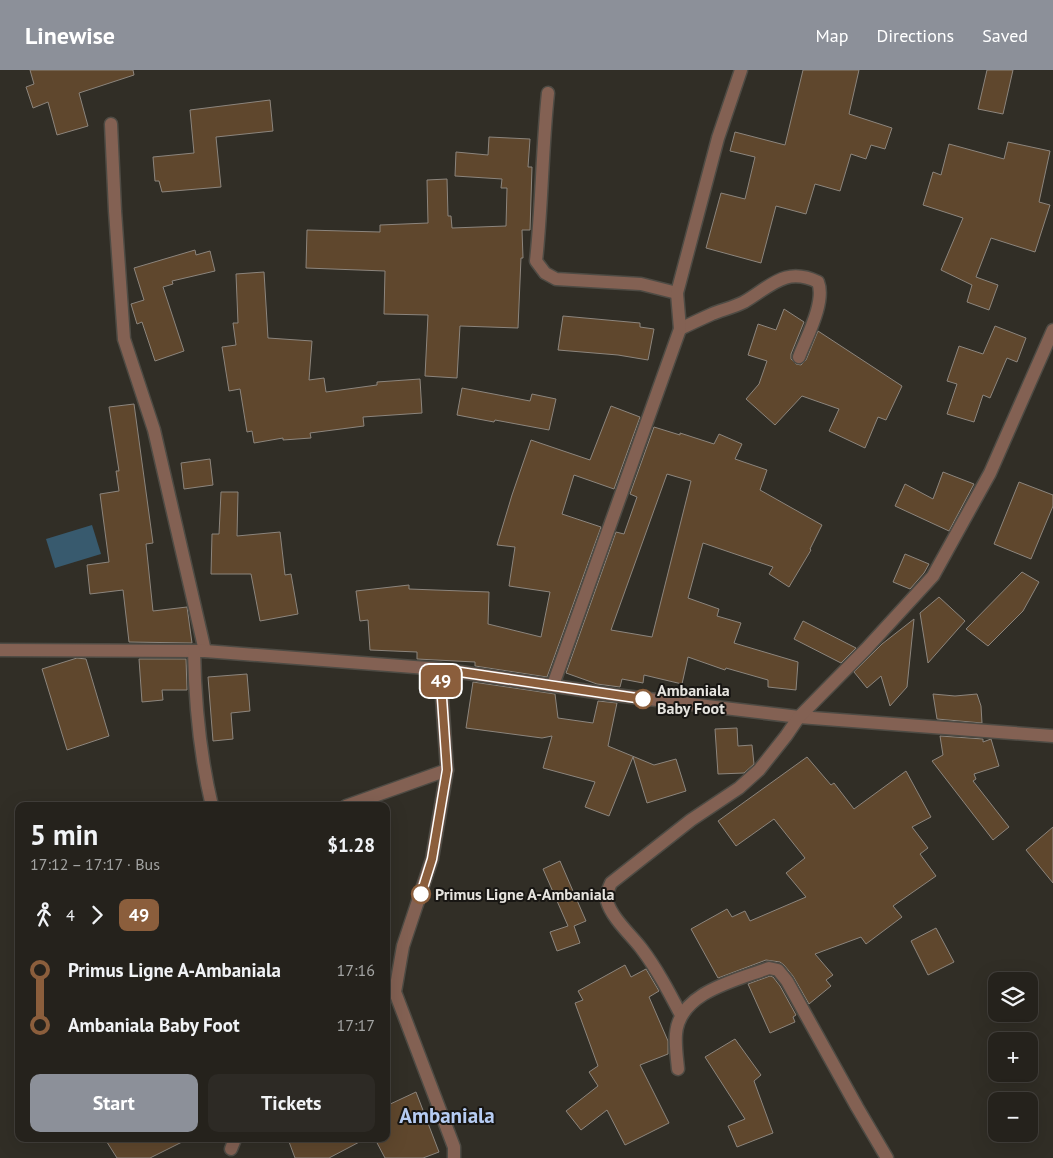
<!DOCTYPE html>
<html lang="en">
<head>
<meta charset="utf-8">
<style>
	body { margin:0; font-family:"PT Sans",sans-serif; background:#2d2a25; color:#f1f3f6; height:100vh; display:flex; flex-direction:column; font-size:19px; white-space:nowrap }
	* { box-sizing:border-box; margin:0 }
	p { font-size:16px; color:#a3a4a3 }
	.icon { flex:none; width:28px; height:28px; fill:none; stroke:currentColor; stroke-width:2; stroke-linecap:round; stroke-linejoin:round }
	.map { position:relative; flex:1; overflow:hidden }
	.side { position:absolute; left:15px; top:732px; width:375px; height:340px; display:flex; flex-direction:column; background:#25221c; border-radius:10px; box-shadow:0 5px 20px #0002,0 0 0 1px #423f3b }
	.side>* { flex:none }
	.badge { padding:0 10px; border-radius:8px; font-size:18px; line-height:32px }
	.tools { position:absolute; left:988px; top:902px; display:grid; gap:10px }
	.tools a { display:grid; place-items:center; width:50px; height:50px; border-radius:10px; background:#25221c; box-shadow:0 5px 20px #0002,0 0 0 1px #423f3b; font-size:25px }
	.map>.badge { position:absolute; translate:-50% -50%; box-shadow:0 0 0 2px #fff }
	.legs { display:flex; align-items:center; gap:8px; height:55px; padding:0 15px; font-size:16px }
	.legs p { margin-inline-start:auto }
	.head { display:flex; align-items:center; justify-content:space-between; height:85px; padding:0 15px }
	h1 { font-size:28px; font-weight:800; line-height:38px }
	.action { display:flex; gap:10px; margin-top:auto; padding:10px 15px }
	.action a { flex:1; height:58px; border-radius:10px; background:#8c9099; color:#fff; font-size:20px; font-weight:800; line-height:58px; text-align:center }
	.action a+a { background:#2d2a25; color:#f1f3f6 }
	ul { padding:0 15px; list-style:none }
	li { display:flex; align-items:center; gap:18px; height:55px; font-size:19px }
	li i { display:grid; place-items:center; width:8px; height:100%; margin:0 6px; background:currentColor }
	li i::after { content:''; width:12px; height:12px; margin:-6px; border:4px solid; border-radius:50%; background:#25221c }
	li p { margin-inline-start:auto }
	li:first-child i { background:linear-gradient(#0000 50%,currentColor 0) }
	li:last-child i { background:linear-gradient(currentColor 50%,#0000 0) }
	header { display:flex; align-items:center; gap:30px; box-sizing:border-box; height:70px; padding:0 25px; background:#8c9099; color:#fff }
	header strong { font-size:24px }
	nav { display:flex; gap:28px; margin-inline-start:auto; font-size:18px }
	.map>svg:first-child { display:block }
</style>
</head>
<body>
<header>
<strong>Linewise</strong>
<nav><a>Map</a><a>Directions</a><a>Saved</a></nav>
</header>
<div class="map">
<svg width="1053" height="1088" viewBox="0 0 1053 1088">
	<rect width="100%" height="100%" fill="#312e26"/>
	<!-- water -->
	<polygon fill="#385a6e" points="92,455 101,484 55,498 46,469"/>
	<!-- building -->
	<g fill="#5f472d" stroke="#8c857d" fill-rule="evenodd">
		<polygon points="30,0 133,0 134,5 79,23 88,56 57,65 48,32 33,38 26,17 34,14"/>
		<polygon points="803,0 859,0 849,44 892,58 885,79 871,75 866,89 851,84 840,121 815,114 806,144 776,136 761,193 706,178 721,123 745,129 755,87 730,81 735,62 785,75"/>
		<polygon points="987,0 1013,0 1003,44 978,39"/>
		<polygon points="270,30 273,61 216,67 221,117 162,122 159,111 155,111 153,87 194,83 190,40"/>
		<polygon points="489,67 530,69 528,97 532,97 530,160 522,160 523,188 521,188 518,258 460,256 457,308 425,306 428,245 384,244 385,201 306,198 307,160 380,162 380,155 428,153 427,110 447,109 448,146 451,146 452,158 506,156 507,118 501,118 502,109 455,106 456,82 488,85"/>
		<polygon points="1008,72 1050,81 1039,132 1050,135 1035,182 991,168 976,207 998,215 989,240 967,232 972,215 941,200 963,148 923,135 933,102 941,105 949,74 1004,89"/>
		<polygon points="195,180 196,185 210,181 215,201 172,211 173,214 163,217 184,281 155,291 142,252 137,254 131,234 144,230 134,198"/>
		<polygon points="264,202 268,268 312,271 309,310 324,308 326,322 377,315 377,312 420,309 422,343 363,347 364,356 310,363 311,368 283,370 283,368 254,373 252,361 247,362 240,319 229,321 222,277 236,275 233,253 238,253 236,204"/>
		<polygon points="784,239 804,252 791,284 791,289 796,294 801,295 806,290 818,261 902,316 886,350 878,347 865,378 829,361 839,339 802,326 775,355 746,329 759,314 767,291 748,285 758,254 776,260"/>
		<polygon points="563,246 640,253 640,257 654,259 648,290 618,285 558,280"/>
		<polygon points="995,256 1026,268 1017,292 1007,288 990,328 983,325 974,352 947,344 957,314 947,311 959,276 983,284"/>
		<polygon points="462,318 530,331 532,324 556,329 549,360 495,350 494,352 457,345"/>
		<polygon points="134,334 153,473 146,474 153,541 187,537 192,573 129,572 123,520 90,524 87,495 109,492 100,424 119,421 116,401 119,401 109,337"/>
		<polygon points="611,336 640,347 614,419 574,405 562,444 601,457 547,607 475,596 475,592 417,589 417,582 370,580 368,550 360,551 356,521 409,515 409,519 489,522 488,554 541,567 550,522 509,516 515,477 497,475 512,425 531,370 590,390"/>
		<path d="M654,357L680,365V363L714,374L719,364L742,374L735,389L767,400L760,420L822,455L810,479L811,480L789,517L769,504L773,497L703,473L688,528L719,539L717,546L741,553L734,573L798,592L796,620L768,617V610L726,598L725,600L688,587L682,614L644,605L643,613L622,609L620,617L597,614L566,603L616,462L624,464L637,427L630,424ZM667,404L691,411L652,567L611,560Z"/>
		<polygon points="210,389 213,415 184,419 181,393"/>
		<polygon points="943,402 974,414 949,461 895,436 905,414 933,429"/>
		<polygon points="1019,412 1053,425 1053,436 1031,489 994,474"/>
		<polygon points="221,422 238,422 237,466 280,462 285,505 291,504 298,544 260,551 251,504 211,504 212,464 219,464"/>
		<polygon points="905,484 929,494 924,503 910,519 893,512"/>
		<polygon points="1022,502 1039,512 1023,541 988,576 966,559"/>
		<polygon points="939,527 965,551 928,593 920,543"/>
		<polygon points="914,549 907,617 890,636 881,606 867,618 854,602 882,574"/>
		<polygon points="803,551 856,578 841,593 794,569"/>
		<polygon points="77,588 86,589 109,666 67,680 42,599"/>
		<polygon points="139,589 186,589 187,620 162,620 163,630 142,632"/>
		<polygon points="247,604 250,641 231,643 233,669 213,671 208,607"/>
		<polygon points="473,612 555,624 558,648 593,653 598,631 617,633 608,676 654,695 676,689 686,721 647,733 633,687 609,746 585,737 595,712 543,698 552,666 542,668 466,658"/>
		<polygon points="933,624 955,626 977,624 981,636 982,653 937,649"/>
		<polygon points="737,658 738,676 752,675 754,694 744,703 718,704 715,659"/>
		<polygon points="940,666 983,669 983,672 991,669 999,696 974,704 976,709 973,711 1009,757 993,770 932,691 943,685"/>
		<polygon points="807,687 831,715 834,713 854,739 906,701 931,747 912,757 928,778 920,784 936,806 893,836 902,847 866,874 861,867 815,884 833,905 826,910 831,916 809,934 793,906 784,895 780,892 766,890 718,908 691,859 727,839 732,847 745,841 750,851 806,827 786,803 805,788 774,749 736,776 718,751"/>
		<polygon points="1053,757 1053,813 1026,780"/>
		<polygon points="560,791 586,851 574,856 580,873 557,881 550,862 568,856 543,799"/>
		<polygon points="936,858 954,892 928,905 911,871"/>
		<polygon points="625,895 631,907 646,899 659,921 649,927 668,971 668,984 640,995 669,1053 625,1075 607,1040 581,1060 566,1041 598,1016 589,1002 598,996 575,933 583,930 578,921"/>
		<polygon points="770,906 773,907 780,916 796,945 793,947 795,952 770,963 748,914"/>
		<polygon points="735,969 761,1005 754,1011 773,1063 737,1077 728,1056 745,1049 705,987"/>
		<polygon points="416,1022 439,1082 423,1088 385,1088 375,1069 386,1069 386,1036"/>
		<polygon points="105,1069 188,1069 150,1088 117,1088"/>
		<polygon points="288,1069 365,1069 329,1088 295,1088"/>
	</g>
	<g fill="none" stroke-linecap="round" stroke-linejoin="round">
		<defs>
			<g id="street">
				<path d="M548,23C542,79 542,136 536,191L545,203L556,209L641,214L677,223"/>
				<polyline points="111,54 115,141 124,269 154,360 205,581"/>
				<path d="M680,259C690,254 701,249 712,244C722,240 734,237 744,232C770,217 785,196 818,212C826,232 806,268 799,287"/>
				<polyline points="0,580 205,581 440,599 615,625 799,647 1053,666"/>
				<path d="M194,581C195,632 200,686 212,736"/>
				<polyline points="440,599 447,700 432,789 403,876 395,922 454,1077 454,1088"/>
				<polyline points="553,615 680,259 677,223 718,68 741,0"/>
				<polyline points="346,736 447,700"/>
				<path d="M681,945C669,922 657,899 641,878C631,865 611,847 607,831C605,825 609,818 611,813L691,750L739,718L759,700L786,666L799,647L866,579L933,506L990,403L1053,260"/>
				<path d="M678,999C677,988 675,975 676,964C679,922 737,910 769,898L778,900L787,911L857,1037L887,1088"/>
				<polyline points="231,1079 235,1069"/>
			</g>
		</defs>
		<!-- street casing -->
		<use href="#street" stroke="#4e4b44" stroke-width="15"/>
		<!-- street -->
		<use href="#street" stroke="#836153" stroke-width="12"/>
	</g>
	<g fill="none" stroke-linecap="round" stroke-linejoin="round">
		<defs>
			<polyline id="line-1" points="421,824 432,789 447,700 440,599 643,629"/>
		</defs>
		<!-- line-1 casing -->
		<use href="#line-1" stroke="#fff" stroke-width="11"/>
		<!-- line-1 -->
		<use href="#line-1" stroke="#8b5e3c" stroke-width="8"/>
	</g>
	<!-- markers -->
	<g fill="#fff" stroke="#8b5e3c" stroke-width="2.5">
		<circle cx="643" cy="629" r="9"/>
		<circle cx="421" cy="824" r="9"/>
	</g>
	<g text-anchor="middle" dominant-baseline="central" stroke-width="4" stroke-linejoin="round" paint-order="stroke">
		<!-- stop labels -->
		<g font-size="16" font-weight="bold" fill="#e6e4df" stroke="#181613" text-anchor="start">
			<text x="657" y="620">Ambaniala<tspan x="657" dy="18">Baby Foot</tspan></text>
			<text x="435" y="824">Primus Ligne A-Ambaniala</text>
		</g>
		<!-- district labels -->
		<g font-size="21" font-weight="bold" fill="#b6ccf3" stroke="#181613">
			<text x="447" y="1045">Ambaniala</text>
		</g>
	</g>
</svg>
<div class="tools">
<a><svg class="icon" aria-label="layers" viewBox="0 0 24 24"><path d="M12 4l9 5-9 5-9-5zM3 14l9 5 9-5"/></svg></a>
<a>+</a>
<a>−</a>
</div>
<b class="badge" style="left:441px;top:611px;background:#8b5e3c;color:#fff">49</b>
<section class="side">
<div class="head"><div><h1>5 min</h1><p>17:12 – 17:17 · Bus</p></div><b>$1.28</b></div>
<div class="legs"><svg class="icon" aria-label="walk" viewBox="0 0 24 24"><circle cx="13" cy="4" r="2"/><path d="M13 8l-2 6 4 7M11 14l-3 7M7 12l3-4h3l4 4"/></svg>4<svg class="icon" aria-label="forward" viewBox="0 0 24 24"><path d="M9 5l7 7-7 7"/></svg><b class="badge" style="background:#8b5e3c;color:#fff">49</b></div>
<ul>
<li><i style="color:#8b5e3c"></i><b>Primus Ligne A-Ambaniala</b><p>17:16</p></li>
<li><i style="color:#8b5e3c"></i><b>Ambaniala Baby Foot</b><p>17:17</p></li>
</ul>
<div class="action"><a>Start</a><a>Tickets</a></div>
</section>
</div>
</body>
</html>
